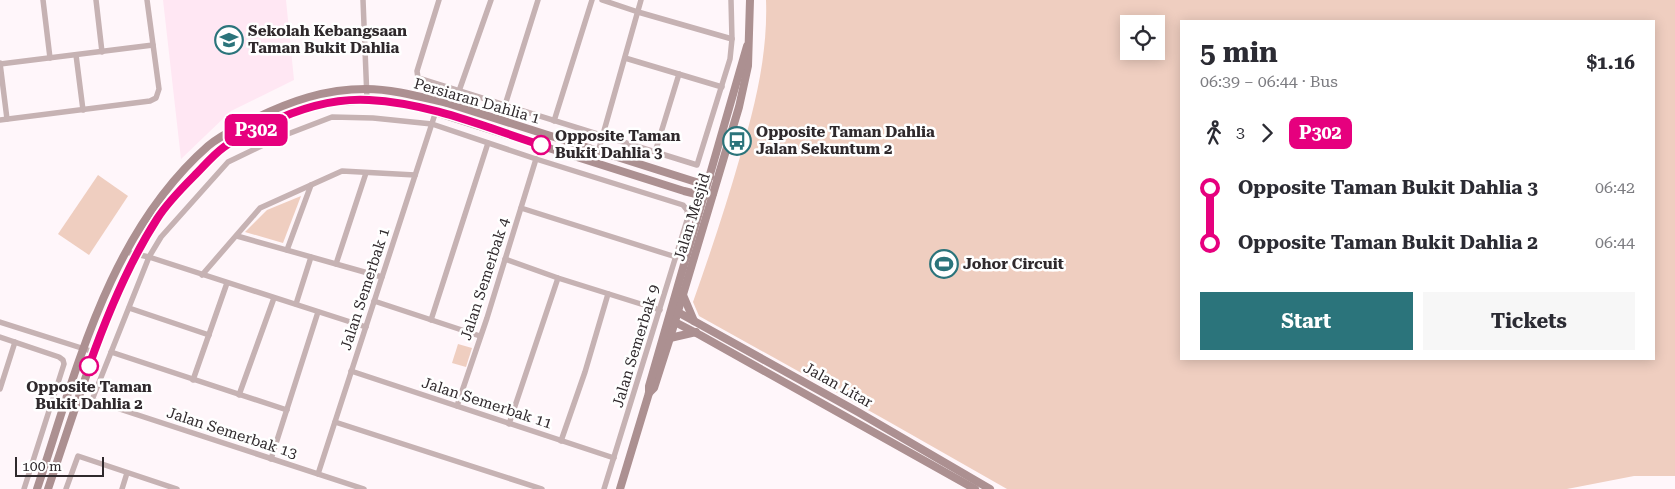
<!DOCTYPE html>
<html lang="en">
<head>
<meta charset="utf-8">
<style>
	body { margin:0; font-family:"Roboto Serif",serif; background:#f7f7f7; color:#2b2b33; height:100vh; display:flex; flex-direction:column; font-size:19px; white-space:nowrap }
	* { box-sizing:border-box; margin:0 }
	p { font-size:16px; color:#7c7c81 }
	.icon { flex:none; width:28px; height:28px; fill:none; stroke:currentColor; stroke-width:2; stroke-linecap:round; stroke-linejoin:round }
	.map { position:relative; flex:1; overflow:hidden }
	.sheet { position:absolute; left:1180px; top:20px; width:475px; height:340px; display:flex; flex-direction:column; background:#fff; border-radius:0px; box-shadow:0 2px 12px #0003 }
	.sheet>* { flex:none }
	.badge { padding:0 10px; border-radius:8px; font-size:18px; line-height:32px }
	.fabs { position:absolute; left:1120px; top:15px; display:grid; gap:10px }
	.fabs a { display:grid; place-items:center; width:45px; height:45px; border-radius:0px; background:#fff; box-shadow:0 2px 12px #0003; font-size:25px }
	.scale { position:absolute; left:15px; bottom:12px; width:89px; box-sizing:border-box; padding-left:5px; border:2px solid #2f292c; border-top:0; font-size:14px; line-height:18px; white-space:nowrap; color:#2f292c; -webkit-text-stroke:4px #fff; paint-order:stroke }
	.map>.badge { position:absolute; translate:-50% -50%; box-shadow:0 0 0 2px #fff }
	.legs { display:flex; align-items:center; gap:8px; height:55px; padding:0 20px; font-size:16px }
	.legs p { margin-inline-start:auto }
	.headline { display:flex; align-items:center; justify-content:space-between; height:85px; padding:0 20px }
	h1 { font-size:28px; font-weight:700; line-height:38px }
	.button { display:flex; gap:10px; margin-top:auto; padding:10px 20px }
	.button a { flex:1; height:58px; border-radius:0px; background:#2b747b; color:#fff; font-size:20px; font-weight:700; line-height:58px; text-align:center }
	.button a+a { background:#f7f7f7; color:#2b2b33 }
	ul { padding:0 20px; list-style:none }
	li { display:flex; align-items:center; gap:18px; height:55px; font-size:19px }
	li i { display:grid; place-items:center; width:8px; height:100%; margin:0 6px; background:currentColor }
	li i::after { content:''; width:12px; height:12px; margin:-6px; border:4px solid; border-radius:50%; background:#fff }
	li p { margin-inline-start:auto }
	li:first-child i { background:linear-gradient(#0000 50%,currentColor 0) }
	li:last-child i { background:linear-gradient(currentColor 50%,#0000 0) }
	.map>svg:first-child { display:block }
</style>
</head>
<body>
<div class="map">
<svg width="1675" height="489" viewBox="0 0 1675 489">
	<rect width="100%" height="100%" fill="#fff6fa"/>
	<!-- built -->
	<polygon fill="#ffe7f3" points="163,0 286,0 294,80 231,111 181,159"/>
	<!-- green -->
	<g fill="#efcec0" fill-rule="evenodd">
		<path d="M766,0H1675V476H1634L1567,489H1007L884,419L699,316L693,302C710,254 726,206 740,157C755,106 768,54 766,0ZM1654,21V359H1181V21ZM1129,24H1156V51H1129Z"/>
		<polygon points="98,175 128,196 89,255 58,234"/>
		<polygon points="301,196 283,243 245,232 267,210"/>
		<polygon points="458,344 472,348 466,367 452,363"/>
	</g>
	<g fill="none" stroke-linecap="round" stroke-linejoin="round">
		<!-- street -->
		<g stroke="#c6b2b3" stroke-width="5.5">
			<polyline points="43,0 50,58"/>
			<polyline points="96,0 102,52"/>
			<polyline points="363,0 367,99"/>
			<polyline points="439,0 417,71 418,78 697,165 730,59 732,39 731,0"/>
			<polyline points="602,0 638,12 732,39"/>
			<polyline points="76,55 83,110"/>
			<polyline points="625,58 722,87"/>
			<polyline points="0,63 7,119"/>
			<polyline points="0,64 153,45"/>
			<polyline points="459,91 491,0"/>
			<polyline points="505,105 538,0"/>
			<polyline points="269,112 280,137"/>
			<polyline points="0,120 150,101 156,98 159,89 147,0"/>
			<polyline points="554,121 592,0"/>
			<polyline points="656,149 679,74"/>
			<polyline points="598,152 641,0"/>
			<polyline points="521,208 676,257"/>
			<polyline points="237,236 382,277"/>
			<polyline points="287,250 311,185"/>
			<polyline points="126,252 149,257 366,327"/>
			<polyline points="505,259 558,278 660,310"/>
			<polyline points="336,264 366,173"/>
			<polyline points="202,275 260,208 342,171 415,175"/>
			<polyline points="374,301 480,336"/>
			<polyline points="296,304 311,257"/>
			<polyline points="129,308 209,335"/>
			<polyline points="431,320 488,143"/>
			<polyline points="0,322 94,352"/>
			<polyline points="0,337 59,357 63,360 64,364 24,489"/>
			<polyline points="111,352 287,410"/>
			<polyline points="351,371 614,458"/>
			<polyline points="193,380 227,283"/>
			<polyline points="0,389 15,342"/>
			<polyline points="239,395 274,298"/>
			<polyline points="457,406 487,318 536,159"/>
			<polyline points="335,422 542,489"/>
			<polyline points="509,424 558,278"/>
			<polyline points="561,441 585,372 608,294"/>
			<polyline points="271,459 318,312"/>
			<polyline points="318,474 436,111"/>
			<polyline points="66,489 78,456 177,489"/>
			<polyline points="122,489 127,473"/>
			<polyline points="364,489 92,400 149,257 161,237 228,162 280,137 332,117 373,118 432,124 536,159 683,205 687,210 688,217 604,489"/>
		</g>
		<!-- secondary -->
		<g stroke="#ac9091" stroke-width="8">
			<polyline points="683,295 694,321"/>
			<polyline points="674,310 858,412 990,489"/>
			<polyline points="671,320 700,335 975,489"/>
			<polyline points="670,338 696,332"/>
			<polyline points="649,393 654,388 670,338 739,107 748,66 750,0"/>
			<path d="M37,489C77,369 109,233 208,146C222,134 239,127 254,119C290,101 325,89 366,89C393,89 421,97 447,103L696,182H704L710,177"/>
			<path d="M48,489C67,433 85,376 106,321C121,285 136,248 159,217C169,202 181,189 193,177C204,166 214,153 226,145C238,138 251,132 263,126C317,100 355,96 413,105L684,191L704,196L713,193"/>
			<polyline points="620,489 649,393 649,386 747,46"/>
		</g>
	</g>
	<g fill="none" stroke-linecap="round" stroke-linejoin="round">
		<defs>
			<path id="line-1" d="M89,366C107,315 128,264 157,219C167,203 181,189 194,176C204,166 213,155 224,147C237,137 253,131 267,124C298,109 335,98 369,100C429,103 485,127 541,145"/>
		</defs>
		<!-- line-1 casing -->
		<use href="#line-1" stroke="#fff" stroke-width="11"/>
		<!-- line-1 -->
		<use href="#line-1" stroke="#e6007e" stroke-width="8"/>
	</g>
	<!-- icons -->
	<defs>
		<symbol id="school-ring" viewBox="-11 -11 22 22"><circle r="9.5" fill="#fff" stroke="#2b747b" stroke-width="1.5"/><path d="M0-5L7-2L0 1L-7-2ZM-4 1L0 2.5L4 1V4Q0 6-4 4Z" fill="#2b747b"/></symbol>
		<symbol id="bus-ring" viewBox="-11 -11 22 22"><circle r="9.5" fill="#fff" stroke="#2b747b" stroke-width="1.5"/><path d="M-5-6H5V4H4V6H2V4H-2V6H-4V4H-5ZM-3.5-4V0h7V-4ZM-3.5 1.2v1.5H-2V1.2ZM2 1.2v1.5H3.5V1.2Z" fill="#2b747b"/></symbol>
		<symbol id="stadium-ring" viewBox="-11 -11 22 22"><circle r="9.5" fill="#fff" stroke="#2b747b" stroke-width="1.5"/><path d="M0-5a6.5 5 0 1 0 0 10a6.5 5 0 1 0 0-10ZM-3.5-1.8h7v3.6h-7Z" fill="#2b747b"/></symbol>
	</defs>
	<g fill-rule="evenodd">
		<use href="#school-ring" x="213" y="24" width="32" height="32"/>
		<use href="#bus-ring" x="721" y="125" width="32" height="32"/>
		<use href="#stadium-ring" x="928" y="248" width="32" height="32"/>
	</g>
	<!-- markers -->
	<g fill="#fff" stroke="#e6007e" stroke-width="2.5">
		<circle cx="541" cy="145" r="9"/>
		<circle cx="89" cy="366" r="9"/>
	</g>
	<g text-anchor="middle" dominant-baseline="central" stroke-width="5" stroke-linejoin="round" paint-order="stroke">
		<!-- poi labels -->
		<g font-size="15" font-weight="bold" fill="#2f292c" stroke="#fff" text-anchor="start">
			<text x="248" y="31">Sekolah Kebangsaan<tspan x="248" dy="17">Taman Bukit Dahlia</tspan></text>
			<text x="756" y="132">Opposite Taman Dahlia<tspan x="756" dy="17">Jalan Sekuntum 2</tspan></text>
			<text x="963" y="264">Johor Circuit</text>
		</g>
		<!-- street labels -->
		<g font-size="15" fill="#2f292c" stroke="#fff">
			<text transform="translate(477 101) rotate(16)">Persiaran Dahlia 1</text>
			<text transform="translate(692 217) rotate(-73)">Jalan Mesjid</text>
			<text transform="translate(485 279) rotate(-72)">Jalan Semerbak 4</text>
			<text transform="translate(365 289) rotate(-72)">Jalan Semerbak 1</text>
			<text transform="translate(636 346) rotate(-73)">Jalan Semerbak 9</text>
			<text transform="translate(838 385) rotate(29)">Jalan Litar</text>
			<text transform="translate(487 403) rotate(18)">Jalan Semerbak 11</text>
			<text transform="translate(232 433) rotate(18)">Jalan Semerbak 13</text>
		</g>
		<!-- stop labels -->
		<g font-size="15" font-weight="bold" fill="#2f292c" stroke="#fff" text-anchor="start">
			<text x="555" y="136">Opposite Taman<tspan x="555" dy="17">Bukit Dahlia 3</tspan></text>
			<text x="89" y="387" text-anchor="middle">Opposite Taman<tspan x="89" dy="17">Bukit Dahlia 2</tspan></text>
		</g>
	</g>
</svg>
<div class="fabs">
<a><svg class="icon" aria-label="locate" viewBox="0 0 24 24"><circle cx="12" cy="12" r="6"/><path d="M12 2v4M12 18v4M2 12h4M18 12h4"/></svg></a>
</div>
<div class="scale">100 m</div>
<b class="badge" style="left:256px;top:130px;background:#e6007e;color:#fff">P302</b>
<section class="sheet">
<div class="headline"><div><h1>5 min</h1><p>06:39 – 06:44 · Bus</p></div><b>$1.16</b></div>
<div class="legs"><svg class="icon" aria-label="walk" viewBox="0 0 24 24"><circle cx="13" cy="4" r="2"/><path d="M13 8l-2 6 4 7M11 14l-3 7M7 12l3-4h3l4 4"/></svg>3<svg class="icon" aria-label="forward" viewBox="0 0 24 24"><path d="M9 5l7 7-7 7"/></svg><b class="badge" style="background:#e6007e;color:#fff">P302</b></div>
<ul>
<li><i style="color:#e6007e"></i><b>Opposite Taman Bukit Dahlia 3</b><p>06:42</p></li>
<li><i style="color:#e6007e"></i><b>Opposite Taman Bukit Dahlia 2</b><p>06:44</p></li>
</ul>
<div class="button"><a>Start</a><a>Tickets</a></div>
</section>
</div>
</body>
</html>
